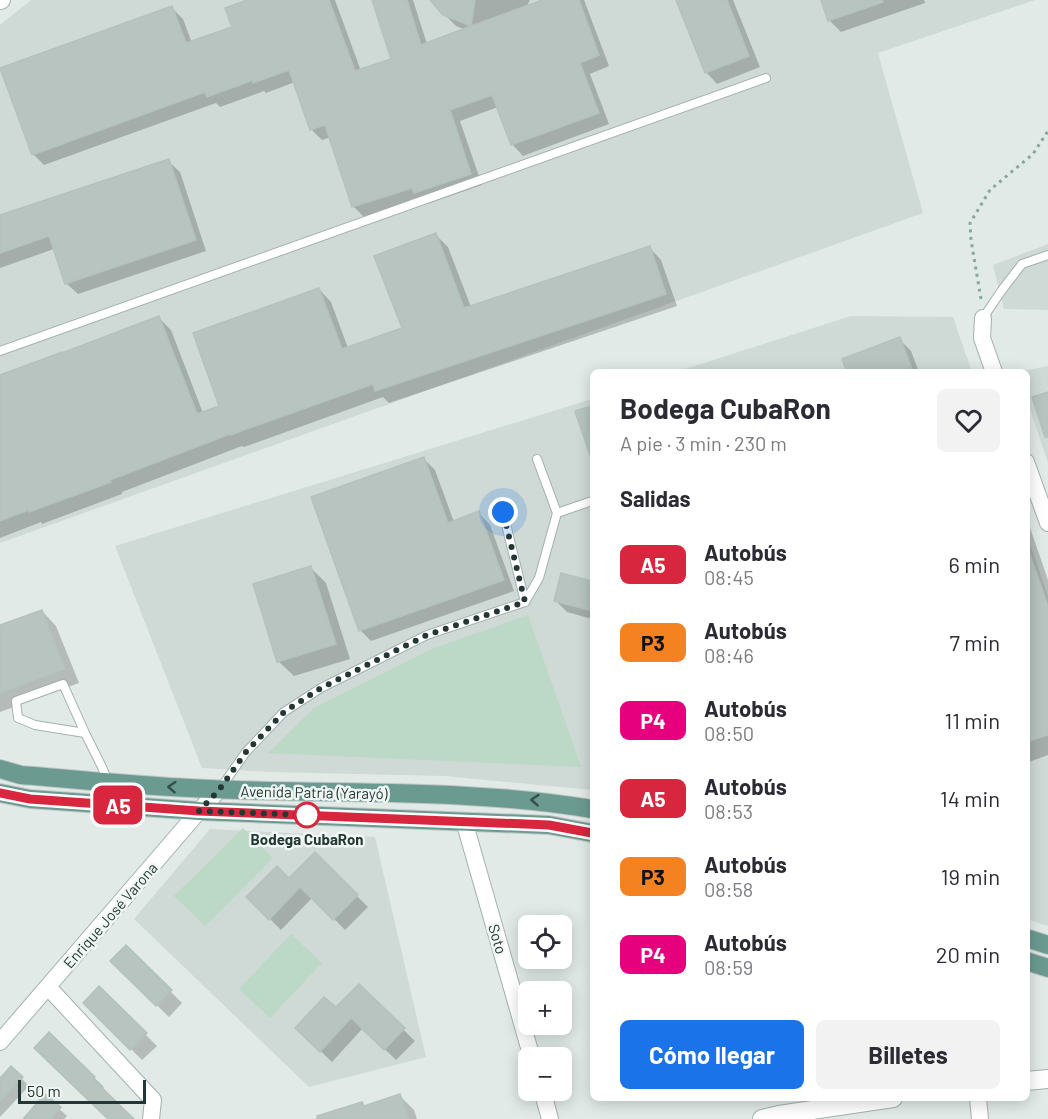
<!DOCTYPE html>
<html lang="es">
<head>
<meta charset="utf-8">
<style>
	body { margin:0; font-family:Barlow,sans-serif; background:#f2f2f3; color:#2b2b33; height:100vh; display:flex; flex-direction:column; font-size:22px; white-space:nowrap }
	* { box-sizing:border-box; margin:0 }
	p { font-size:20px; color:#7c7c81 }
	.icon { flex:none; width:33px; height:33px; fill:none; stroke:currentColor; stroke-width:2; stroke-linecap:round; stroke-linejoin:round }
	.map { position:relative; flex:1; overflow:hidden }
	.drawer { position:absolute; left:590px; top:369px; width:440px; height:732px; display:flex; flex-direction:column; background:#fff; border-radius:9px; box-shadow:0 3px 15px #0003 }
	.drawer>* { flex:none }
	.badge { padding:0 12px; border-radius:9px; font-size:21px; line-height:39px }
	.buttons { position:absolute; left:518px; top:915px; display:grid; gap:12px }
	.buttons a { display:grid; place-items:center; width:54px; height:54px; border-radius:9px; background:#fff; box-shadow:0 3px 15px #0003; font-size:30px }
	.scale { position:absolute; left:18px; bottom:15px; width:128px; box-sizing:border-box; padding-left:6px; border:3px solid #233834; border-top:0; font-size:16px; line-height:21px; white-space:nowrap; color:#233834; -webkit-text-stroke:4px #f1f7f4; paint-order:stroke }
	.you { position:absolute; width:30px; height:30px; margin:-15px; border:4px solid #fff; border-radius:50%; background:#1a73e8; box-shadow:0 0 0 9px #1a73e833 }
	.map>.badge { position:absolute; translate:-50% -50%; box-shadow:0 0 0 3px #fff }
	h2 { padding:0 30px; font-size:22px; line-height:54px }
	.round { display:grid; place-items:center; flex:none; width:63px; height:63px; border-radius:9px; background:#f2f2f3 }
	.overview { display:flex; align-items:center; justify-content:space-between; height:102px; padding:0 30px }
	h1 { font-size:28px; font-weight:700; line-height:45px }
	.button { display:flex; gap:12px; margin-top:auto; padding:12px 30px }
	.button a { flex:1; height:69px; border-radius:9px; background:#1a73e8; color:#fff; font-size:24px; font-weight:700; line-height:69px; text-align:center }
	.button a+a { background:#f2f2f3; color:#2b2b33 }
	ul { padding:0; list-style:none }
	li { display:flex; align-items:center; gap:18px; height:78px; padding:0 30px }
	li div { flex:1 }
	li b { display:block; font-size:22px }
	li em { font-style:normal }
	li .badge { min-width:66px; font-weight:700; text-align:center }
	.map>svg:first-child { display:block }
</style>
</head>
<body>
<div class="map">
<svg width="1048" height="1119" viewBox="0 0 1048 1119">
	<rect width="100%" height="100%" fill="#e1eae6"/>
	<!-- built -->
	<g fill="#cfd9d5">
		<polygon points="31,0 1035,0 878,53 923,213 0,543 0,25"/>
		<polygon points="1048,244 1048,310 1004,309 993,265"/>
		<polygon points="851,316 953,317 972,372 676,372"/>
		<polygon points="1048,366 1048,463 1026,397 1026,372 1018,372"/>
		<polygon points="592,399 592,790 444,776 271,772 202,768 115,546"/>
		<polygon points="1026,532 1048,596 1048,926 1026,919"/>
		<polygon points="210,829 375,837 426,1057 309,1087 134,919"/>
	</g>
	<!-- green -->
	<g fill="#bcd8c6">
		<polygon points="528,615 581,767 268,753 314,708 432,649"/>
		<polygon points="243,828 273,858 205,926 174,896"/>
		<polygon points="291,934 322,963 270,1018 239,989"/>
	</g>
	<!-- shadow -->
	<g fill="#0003">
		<polygon points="252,0 335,0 361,71 393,60 374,0 413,0 427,44 466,30 456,26 444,14 436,0 530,0 526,8 546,0 584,0 609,66 590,74 609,124 523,156 512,144 498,107 460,121 482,185 427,204 422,199 364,217 353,206 331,137 322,140 311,129 295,82 266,93 264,91 220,107 216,103 44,165 33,154 171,7 183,19 192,43 234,27"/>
		<polygon points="678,0 733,0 760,67 717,84 706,72"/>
		<polygon points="822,0 924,0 925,3 841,32 829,20"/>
		<polygon points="168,161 180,172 206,251 78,294 66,283 54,249 0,268 0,216"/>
		<polygon points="436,235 448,247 471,307 649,247 661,260 677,306 389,403 383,397 244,447 242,446 122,492 122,494 42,524 41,522 0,538 0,377 159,318 171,330 203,413 221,407 319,289 331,302 348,348 404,329"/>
		<polygon points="899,339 911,351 919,372 849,372"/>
		<polygon points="592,407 592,457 577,412"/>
		<polygon points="424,459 435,470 454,522 479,513 490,525 514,591 371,641 360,630"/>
		<polygon points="1026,516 1048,580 1048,755 1026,763"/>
		<polygon points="311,568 326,583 350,659 294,676 278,661"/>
		<polygon points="563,574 592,582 592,619 567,612 556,601"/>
		<polygon points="42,611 56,626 79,683 0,712 0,626"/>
		<polygon points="315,854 368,907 345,930 313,897 281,930 248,897 289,880"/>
		<polygon points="126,947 182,1003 169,1017 112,961"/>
		<polygon points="359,986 415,1041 396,1060 363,1028 332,1062 308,1039"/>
		<polygon points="99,989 157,1046 142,1060 85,1003"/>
		<polygon points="49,1034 104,1087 101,1090 131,1119 110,1119"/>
		<polygon points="11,1068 29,1086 0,1117 0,1080"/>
		<polygon points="45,1096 67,1116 64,1119 25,1119"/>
		<polygon points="400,1096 414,1110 417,1119 314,1119 362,1103 366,1107"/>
	</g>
	<!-- building -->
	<g fill="#b7c4c0" stroke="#b4c2be" stroke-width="1.5">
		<polygon points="247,0 329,0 355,71 391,59 372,0 407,0 421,45 471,26 443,15 430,0 475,0 471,26 542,0 579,0 599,55 580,63 599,113 511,145 492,95 450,110 471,174 414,193 412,188 352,207 325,125 310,130 289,70 253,83 253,80 207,97 205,92 32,155 0,68 172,6 186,43 232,27 225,8"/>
		<polygon points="676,0 727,0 749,56 705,73"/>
		<polygon points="821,0 882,0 883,2 828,21"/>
		<polygon points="169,159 196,240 65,284 49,236 0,253 0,215"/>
		<polygon points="436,233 464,308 650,246 666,294 375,391 373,384 230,435 230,434 110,480 111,482 29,512 28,510 0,521 0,375 62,352 62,353 159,316 197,414 219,406 193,333 319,288 342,349 402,328 374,256"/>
		<polygon points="900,337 913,372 847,372 842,359"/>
		<polygon points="1048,392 1048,437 1045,437 1032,397"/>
		<polygon points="592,406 592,455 590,455 575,411"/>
		<polygon points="424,457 448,523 479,511 504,580 359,631 311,497"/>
		<polygon points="1026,549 1028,549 1048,606 1048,735 1026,742"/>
		<polygon points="311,566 336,644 277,662 253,584"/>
		<polygon points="561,573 592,581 592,611 554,601"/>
		<polygon points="42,610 65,669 0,693 0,625"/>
		<polygon points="315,852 358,895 333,920 300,887 269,920 246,897 277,866 289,878"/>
		<polygon points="126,945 172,990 156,1006 110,961"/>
		<polygon points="359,984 405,1028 384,1050 351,1018 320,1052 295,1028 324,997 336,1007"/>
		<polygon points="99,986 147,1033 130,1050 83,1003"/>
		<polygon points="49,1032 95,1077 93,1079 134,1119 108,1119 34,1048"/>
		<polygon points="11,1066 23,1077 0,1102 0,1078"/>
		<polygon points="45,1094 61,1107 51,1119 23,1119"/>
		<polygon points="400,1094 409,1119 318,1119 317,1116 362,1102 364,1106"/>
	</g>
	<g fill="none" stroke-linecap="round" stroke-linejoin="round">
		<defs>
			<g id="service">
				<polyline points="983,318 1002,290 1022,264 1048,255"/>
				<polyline points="0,351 766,78"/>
				<polyline points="557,513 592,501"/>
				<polyline points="525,602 539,578 557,513 537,459"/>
				<polyline points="85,733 35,725 18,718 16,701 63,684 85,733 102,767 108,782"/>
				<polyline points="220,789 246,752 284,712 321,688 427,635 525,602 503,512"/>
			</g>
			<g id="minor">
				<polyline points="983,318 982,338 994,372"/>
				<polyline points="1026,462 1048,523"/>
				<polyline points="464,821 532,1058"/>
				<polyline points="48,987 153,1100 151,1119"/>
				<polyline points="0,1042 199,811 219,790"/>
				<polyline points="542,1090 550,1119"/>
				<polyline points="978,1098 980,1119"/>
			</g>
			<g id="tertiary">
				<polyline points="0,0 1,0"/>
				<polyline points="1026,1081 1048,1079"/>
				<polyline points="762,1119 779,1115 893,1098"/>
			</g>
			<g id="primary">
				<path d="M0,769L21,775C84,780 148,787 211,789C339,795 466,788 592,809"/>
				<polyline points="0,793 30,799 199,811 549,825 592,833"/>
				<polyline points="1026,938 1048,945"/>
				<polyline points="1026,961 1048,968"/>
			</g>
		</defs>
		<!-- service casing -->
		<use href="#service" stroke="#a4b1ad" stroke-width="10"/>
		<!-- minor casing -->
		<use href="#minor" stroke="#a4b1ad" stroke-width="18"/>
		<!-- tertiary casing -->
		<use href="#tertiary" stroke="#a4b1ad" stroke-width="20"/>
		<!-- primary casing -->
		<use href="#primary" stroke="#c1c7c6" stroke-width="20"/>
		<!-- path -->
		<polyline stroke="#85a9a1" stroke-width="3" stroke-dasharray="3 4.5" stroke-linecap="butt" points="981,299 971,240 970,223 990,190 1033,154 1048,131"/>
		<!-- service -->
		<use href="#service" stroke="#fff" stroke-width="8"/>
		<!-- minor -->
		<use href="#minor" stroke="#fff" stroke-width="16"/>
		<!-- tertiary -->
		<use href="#tertiary" stroke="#fff" stroke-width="18"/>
		<!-- primary -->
		<use href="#primary" stroke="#6b9a91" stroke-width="18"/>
	</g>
	<!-- one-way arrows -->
	<defs><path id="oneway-chevron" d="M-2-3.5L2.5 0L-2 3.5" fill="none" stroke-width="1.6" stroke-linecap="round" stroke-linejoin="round" transform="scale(1.5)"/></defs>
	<g stroke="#35504b">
		<use href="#oneway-chevron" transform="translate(172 787) rotate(-176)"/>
		<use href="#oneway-chevron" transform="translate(535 800) rotate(-176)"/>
	</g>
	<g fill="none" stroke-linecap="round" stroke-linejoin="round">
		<defs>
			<polyline id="line" points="0,793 30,799 199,811 549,825 592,833"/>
		</defs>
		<!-- line casing -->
		<use href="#line" stroke="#fff" stroke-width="14"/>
		<!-- line -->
		<use href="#line" stroke="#d7263d" stroke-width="9"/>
		<!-- walk -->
		<polyline stroke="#233834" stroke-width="6" stroke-dasharray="0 10.8" points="307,815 199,811 219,790 246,752 284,712 321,688 427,635 525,602 503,512"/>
	</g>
	<!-- markers -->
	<circle fill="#fff" stroke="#d7263d" stroke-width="3" cx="307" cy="815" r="12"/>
	<g text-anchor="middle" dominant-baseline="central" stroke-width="5" stroke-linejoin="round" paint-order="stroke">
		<!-- street labels -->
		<g font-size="15" fill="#233834" stroke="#f1f7f4">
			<text transform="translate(314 792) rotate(1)">Avenida Patria (Yarayó)</text>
			<text transform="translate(110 915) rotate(-49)">Enrique José Varona</text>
			<text transform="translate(498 939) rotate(74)">Soto</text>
		</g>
		<!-- stop labels -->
		<g font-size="15" font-weight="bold" fill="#233834" stroke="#f1f7f4">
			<text x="307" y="839">Bodega CubaRon</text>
		</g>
	</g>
</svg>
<div class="buttons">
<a><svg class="icon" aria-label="locate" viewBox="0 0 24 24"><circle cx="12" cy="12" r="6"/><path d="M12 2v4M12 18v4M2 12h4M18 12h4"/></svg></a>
<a>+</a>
<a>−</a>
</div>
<div class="scale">50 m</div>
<div class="you" style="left:503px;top:512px"></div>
<b class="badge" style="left:118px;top:805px;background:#d7263d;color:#fff">A5</b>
<section class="drawer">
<div class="overview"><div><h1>Bodega CubaRon</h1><p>A pie · 3 min · 230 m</p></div><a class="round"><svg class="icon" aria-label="heart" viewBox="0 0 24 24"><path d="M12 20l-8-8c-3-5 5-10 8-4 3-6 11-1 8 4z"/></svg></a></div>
<h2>Salidas</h2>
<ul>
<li><span class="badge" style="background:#d7263d;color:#fff">A5</span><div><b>Autobús</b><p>08:45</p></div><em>6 min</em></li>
<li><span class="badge" style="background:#f58220;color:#111">P3</span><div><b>Autobús</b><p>08:46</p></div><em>7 min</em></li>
<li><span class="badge" style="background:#e6007e;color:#fff">P4</span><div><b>Autobús</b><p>08:50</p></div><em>11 min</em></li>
<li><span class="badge" style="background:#d7263d;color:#fff">A5</span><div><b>Autobús</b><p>08:53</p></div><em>14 min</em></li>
<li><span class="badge" style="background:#f58220;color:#111">P3</span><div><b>Autobús</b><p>08:58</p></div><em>19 min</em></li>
<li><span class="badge" style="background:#e6007e;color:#fff">P4</span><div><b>Autobús</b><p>08:59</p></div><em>20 min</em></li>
</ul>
<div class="button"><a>Cómo llegar</a><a>Billetes</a></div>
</section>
</div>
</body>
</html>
